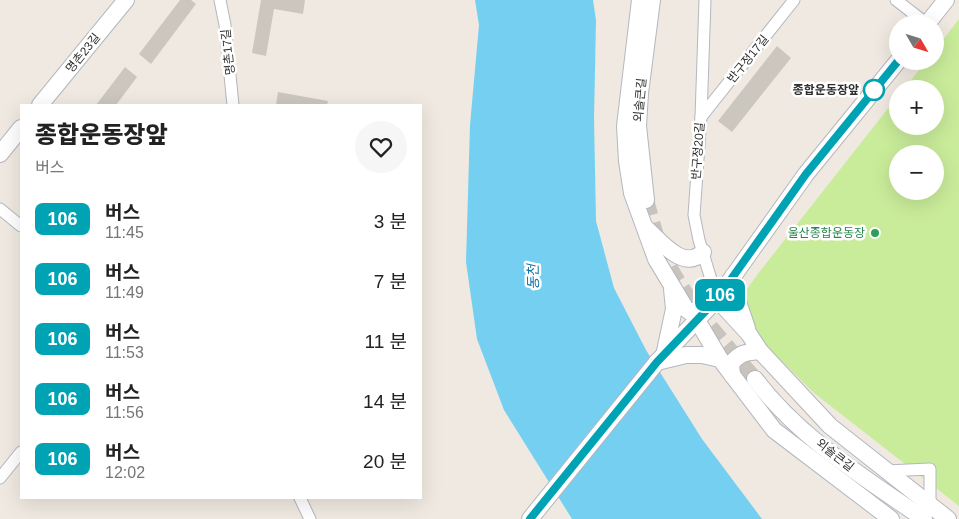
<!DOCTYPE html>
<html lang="ko">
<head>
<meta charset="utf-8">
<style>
	body { margin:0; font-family:Helvetica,"Noto Sans KR",sans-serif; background:#f6f6f6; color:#222; height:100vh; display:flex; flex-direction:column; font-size:19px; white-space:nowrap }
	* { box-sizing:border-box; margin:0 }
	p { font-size:16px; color:#767676 }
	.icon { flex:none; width:28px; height:28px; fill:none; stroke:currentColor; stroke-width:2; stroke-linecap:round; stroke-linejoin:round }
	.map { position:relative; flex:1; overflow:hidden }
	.panel { position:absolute; left:20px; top:104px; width:402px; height:395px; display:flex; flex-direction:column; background:#fff; border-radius:0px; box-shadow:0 5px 20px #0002 }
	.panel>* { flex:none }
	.badge { padding:0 10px; border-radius:8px; font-size:18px; line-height:32px }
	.needle { width:32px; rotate:129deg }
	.buttons { position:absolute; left:889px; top:15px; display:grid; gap:10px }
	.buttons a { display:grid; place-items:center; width:55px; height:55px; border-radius:50%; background:#fff; box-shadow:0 5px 20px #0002; font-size:25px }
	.map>.badge { position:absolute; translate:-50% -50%; box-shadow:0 0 0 2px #fff }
	.round { display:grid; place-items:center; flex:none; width:52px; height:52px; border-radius:26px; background:#f6f6f6 }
	.overview { display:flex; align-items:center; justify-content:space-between; height:85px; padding:0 15px }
	h1 { font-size:24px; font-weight:800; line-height:38px }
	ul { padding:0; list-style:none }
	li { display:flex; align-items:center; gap:15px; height:60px; padding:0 15px }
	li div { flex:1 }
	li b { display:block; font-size:19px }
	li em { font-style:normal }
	li .badge { min-width:55px; font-weight:700; text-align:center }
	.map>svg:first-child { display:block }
</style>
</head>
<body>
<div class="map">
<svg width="959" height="519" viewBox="0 0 959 519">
	<rect width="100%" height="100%" fill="#efe9e1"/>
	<!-- pitch -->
	<path fill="#c9ec9a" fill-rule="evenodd" d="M959,19V506L814,393L767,347L754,329L744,303L745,292L757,275L897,97L898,126H935V89H904L926,61H935V50ZM898,154H935V191H898Z"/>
	<!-- water -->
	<polygon fill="#75cff0" points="475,0 593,0 596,20 594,119 596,221 614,288 646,350 702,439 762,519 572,519 504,410 477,339 466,262 470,125 479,25"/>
	<!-- building -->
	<g fill="#cbc7bf">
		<polygon points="180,0 191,0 196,4 151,64 139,54"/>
		<polygon points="261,0 305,0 303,14 274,9 266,56 252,53"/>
		<polygon points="777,46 791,58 732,132 718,121"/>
		<polygon points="125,67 137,77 116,105 96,105"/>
		<polygon points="278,92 328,101 327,105 276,105"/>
	</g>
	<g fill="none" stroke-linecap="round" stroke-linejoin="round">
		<!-- secondary-tunnel -->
		<path stroke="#c8c4bd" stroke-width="16" stroke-dasharray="16 8" stroke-linecap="butt" d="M646,200C651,217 655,236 662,252C684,300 721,340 755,379"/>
		<defs>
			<g id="street">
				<polyline points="220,0 225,25 233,105"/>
				<polyline points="705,0 701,117 694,215 699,240 717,299"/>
				<polyline points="896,0 927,24"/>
				<polyline points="701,117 794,0"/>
				<polyline points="0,209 21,226"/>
				<polyline points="886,471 930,469 930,505"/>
				<polyline points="0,478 21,452"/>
				<polyline points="300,498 310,519"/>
			</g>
			<g id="secondary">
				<polyline points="640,0 625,126 627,161 632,193 656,259 686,309 690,312 694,311 717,299 749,334 760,351 830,426 948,519"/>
				<polyline points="927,24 946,0"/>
				<polyline points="40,105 126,0"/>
				<polyline points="0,154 21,128"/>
				<polyline points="646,200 638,126 640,93 652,0"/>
				<path d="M646,228C660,241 684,272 703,252"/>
				<polyline points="733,276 736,296 747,328"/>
				<polyline points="697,320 720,359"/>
				<polyline points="665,351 674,309 672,289"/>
				<polyline points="657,362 686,355 702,355 720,359 774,430 891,519"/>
				<path d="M732,375L731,364C739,353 746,352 760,351"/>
				<path d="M755,379C799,438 865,478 924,519"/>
				<polyline points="530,519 657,362 717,299 806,174 898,61"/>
			</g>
		</defs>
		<!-- street casing -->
		<use href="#street" stroke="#b4b7c1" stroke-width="13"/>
		<!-- secondary casing -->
		<use href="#secondary" stroke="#b4b7c1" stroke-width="18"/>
		<!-- street -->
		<use href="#street" stroke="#fff" stroke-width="11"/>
		<!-- secondary -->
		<use href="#secondary" stroke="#fff" stroke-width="16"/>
	</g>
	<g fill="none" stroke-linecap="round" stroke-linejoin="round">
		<defs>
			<polyline id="line" points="530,519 657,362 717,299 806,174 898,61"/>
		</defs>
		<!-- line casing -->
		<use href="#line" stroke="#fff" stroke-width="11"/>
		<!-- line -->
		<use href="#line" stroke="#00a3b4" stroke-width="8"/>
	</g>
	<!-- markers -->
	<circle fill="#fff" stroke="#00a3b4" stroke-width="2.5" cx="874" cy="90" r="10"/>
	<circle fill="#2e9e5b" stroke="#fff" stroke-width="2" cx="875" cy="233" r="5"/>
	<g text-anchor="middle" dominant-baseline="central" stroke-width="5" stroke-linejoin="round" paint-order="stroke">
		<!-- street labels -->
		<g font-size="12" fill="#2e2e2e" stroke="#fff">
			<text transform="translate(228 52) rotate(-96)">명촌17길</text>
			<text transform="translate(83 53) rotate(-51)">명촌23길</text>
			<text transform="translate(748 59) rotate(-51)">반구정17길</text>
			<text transform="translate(640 100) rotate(-85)">외솔큰길</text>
			<text transform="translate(698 151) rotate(-86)">반구정20길</text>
			<text transform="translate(835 455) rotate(38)">외솔큰길</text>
		</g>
		<!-- stop labels -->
		<g font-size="12" font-weight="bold" fill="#2e2e2e" stroke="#fff" text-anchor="end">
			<text x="859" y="90">종합운동장앞</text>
		</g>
		<!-- leisure labels -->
		<g font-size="12" fill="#27864d" stroke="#fff" text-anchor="end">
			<text x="865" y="233">울산종합운동장</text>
		</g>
		<!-- water labels -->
		<g font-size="14" font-style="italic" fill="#0d6fa3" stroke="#fff">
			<text transform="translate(533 277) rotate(-91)">동천</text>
		</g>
	</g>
</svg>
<div class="buttons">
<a><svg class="needle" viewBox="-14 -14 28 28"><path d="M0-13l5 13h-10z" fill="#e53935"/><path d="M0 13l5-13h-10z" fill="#767676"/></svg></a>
<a>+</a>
<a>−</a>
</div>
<b class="badge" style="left:720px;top:295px;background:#00a3b4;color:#fff">106</b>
<section class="panel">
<div class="overview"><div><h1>종합운동장앞</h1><p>버스</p></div><a class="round"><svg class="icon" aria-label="heart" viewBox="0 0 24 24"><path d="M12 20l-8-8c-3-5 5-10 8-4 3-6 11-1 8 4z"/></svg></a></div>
<ul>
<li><span class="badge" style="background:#00a3b4;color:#fff">106</span><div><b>버스</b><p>11:45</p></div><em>3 분</em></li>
<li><span class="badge" style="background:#00a3b4;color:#fff">106</span><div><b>버스</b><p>11:49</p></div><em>7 분</em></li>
<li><span class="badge" style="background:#00a3b4;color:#fff">106</span><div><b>버스</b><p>11:53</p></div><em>11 분</em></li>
<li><span class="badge" style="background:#00a3b4;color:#fff">106</span><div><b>버스</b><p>11:56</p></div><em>14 분</em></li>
<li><span class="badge" style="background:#00a3b4;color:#fff">106</span><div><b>버스</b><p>12:02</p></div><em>20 분</em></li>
</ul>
</section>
</div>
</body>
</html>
